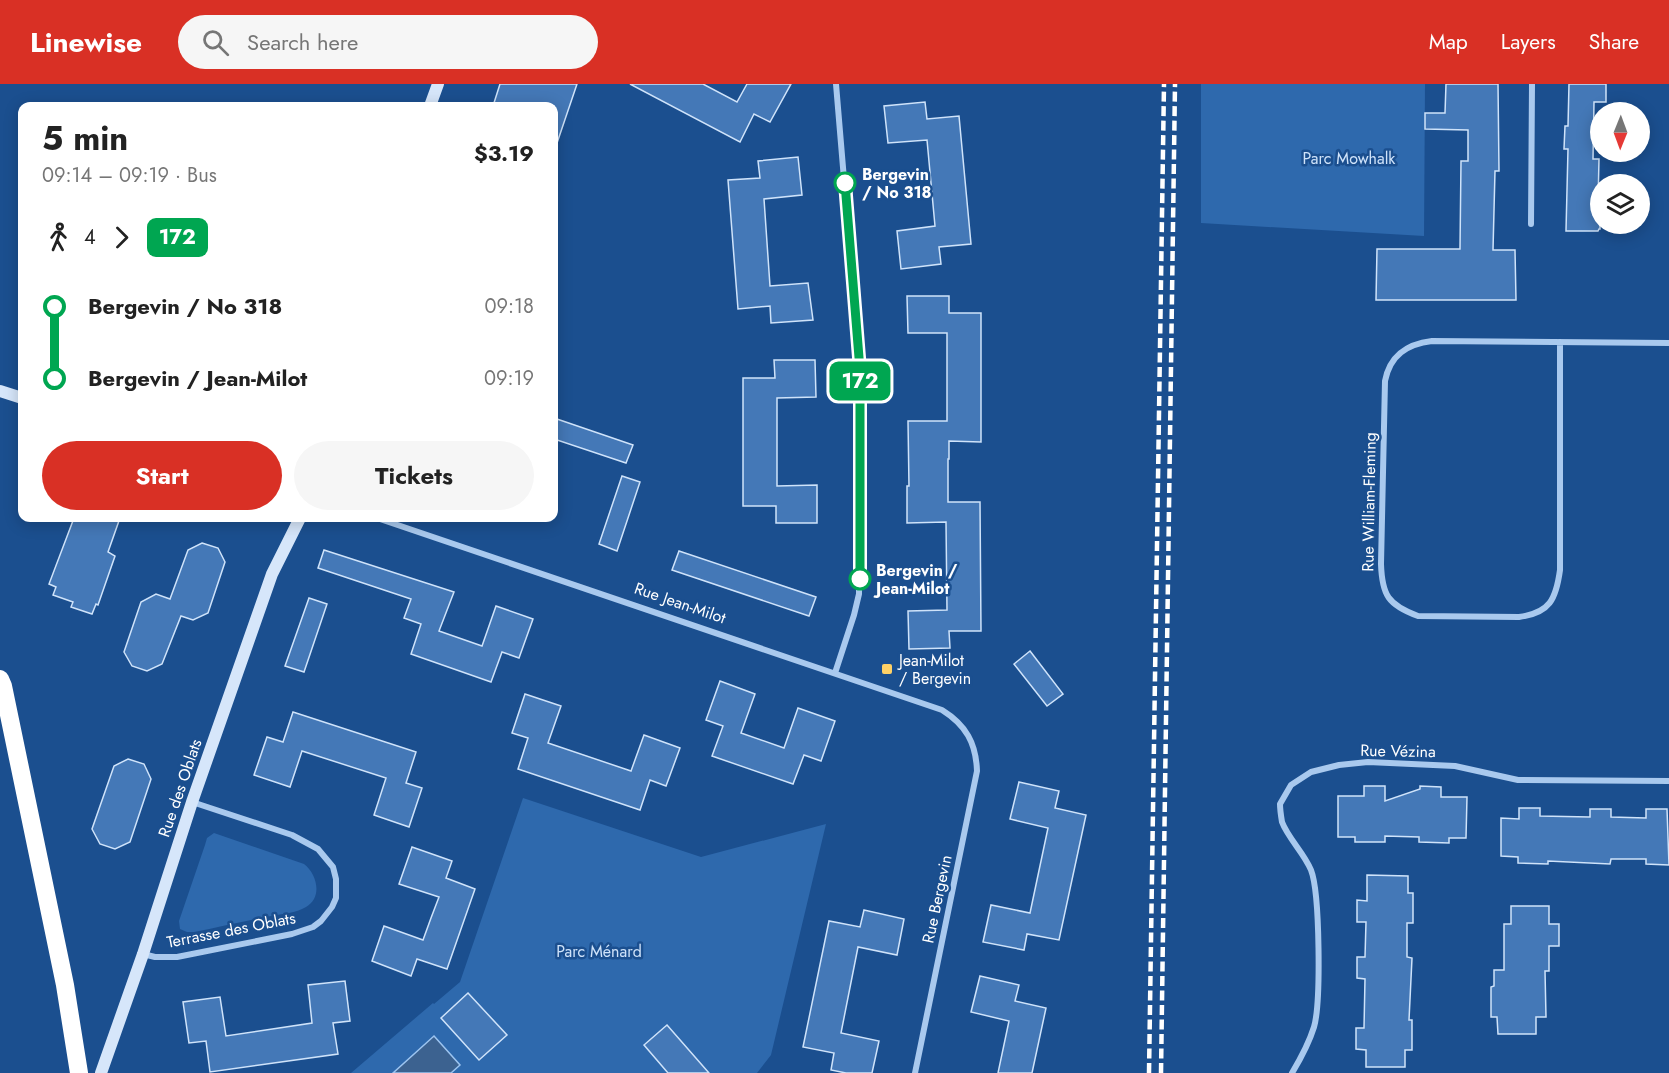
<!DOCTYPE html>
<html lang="en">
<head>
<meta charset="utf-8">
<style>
	body { margin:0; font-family:Jost,sans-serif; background:#f6f6f6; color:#222; height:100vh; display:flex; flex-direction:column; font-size:22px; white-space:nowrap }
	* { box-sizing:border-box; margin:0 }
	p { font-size:20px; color:#767676 }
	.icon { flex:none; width:33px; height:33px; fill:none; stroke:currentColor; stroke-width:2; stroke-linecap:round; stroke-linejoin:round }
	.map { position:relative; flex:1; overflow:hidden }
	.sheet { position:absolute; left:18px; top:18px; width:540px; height:420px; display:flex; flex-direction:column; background:#fff; border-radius:12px; box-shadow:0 3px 15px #0003 }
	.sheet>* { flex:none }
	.badge { padding:0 12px; border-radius:9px; font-size:21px; line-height:39px }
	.needle { width:39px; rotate:181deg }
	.buttons { position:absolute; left:1590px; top:18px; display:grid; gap:12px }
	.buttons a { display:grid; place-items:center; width:60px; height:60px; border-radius:50%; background:#fff; box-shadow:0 3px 15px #0003; font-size:30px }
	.map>.badge { position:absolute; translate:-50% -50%; box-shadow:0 0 0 3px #fff }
	.legs { display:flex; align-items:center; gap:9px; height:66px; padding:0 24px; font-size:20px }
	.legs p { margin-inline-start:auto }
	.headline { display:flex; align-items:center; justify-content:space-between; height:102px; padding:0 24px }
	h1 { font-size:33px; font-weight:700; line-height:45px }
	.cta { display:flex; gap:12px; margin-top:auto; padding:12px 24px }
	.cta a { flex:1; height:69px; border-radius:36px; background:#d93025; color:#fff; font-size:24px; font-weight:700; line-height:69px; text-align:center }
	.cta a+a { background:#f6f6f6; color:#222 }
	ul { padding:0 24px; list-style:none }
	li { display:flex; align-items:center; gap:21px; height:72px; font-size:22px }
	li i { display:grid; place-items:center; width:9px; height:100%; margin:0 8px; background:currentColor }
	li i::after { content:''; width:15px; height:15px; margin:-8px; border:4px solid; border-radius:50%; background:#fff }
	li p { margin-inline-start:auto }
	li:first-child i { background:linear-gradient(#0000 50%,currentColor 0) }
	li:last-child i { background:linear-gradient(currentColor 50%,#0000 0) }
	header { display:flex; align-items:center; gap:36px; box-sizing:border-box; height:84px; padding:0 30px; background:#d93025; color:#fff }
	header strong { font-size:28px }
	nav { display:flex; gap:33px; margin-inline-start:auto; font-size:21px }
	.search { width:420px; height:54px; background:#f6f6f6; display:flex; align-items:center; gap:15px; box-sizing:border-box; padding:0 21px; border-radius:33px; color:#767676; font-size:22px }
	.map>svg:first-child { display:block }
</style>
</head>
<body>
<header>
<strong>Linewise</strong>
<div class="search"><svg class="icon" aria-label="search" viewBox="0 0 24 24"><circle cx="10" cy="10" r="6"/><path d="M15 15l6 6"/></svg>Search here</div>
<nav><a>Map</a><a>Layers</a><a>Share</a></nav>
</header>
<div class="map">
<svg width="1669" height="989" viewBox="0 0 1669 989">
	<rect width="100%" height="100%" fill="#1b4f8f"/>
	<!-- green -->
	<g fill="#2e69ad">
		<polygon points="1201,0 1425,0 1424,152 1201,139"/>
		<polygon points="523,714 701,773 826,740 771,971 757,989 351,989 433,919 434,920 460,898"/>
		<path d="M214,749L304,780C317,790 323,813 306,823C296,829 282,830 271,832C245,837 219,843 194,848H187L180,845L179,837L205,761L207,754Z"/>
	</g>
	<!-- water -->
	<polygon fill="#3c6290" stroke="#9cc4f0" stroke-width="1.5" points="434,952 460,981 451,989 393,989"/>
	<!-- building -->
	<g fill="#4478b7" stroke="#cfe3fa" stroke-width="1.5">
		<polygon points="500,0 577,0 556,62 554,62 554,22 493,22"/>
		<polygon points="630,0 703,0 737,18 747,0 791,0 770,38 754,30 740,58"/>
		<polygon points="1446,0 1498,0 1499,87 1495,87 1493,166 1515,166 1516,216 1376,216 1377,165 1460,165 1461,77 1468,77 1468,46 1425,45 1425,29 1445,29"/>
		<polygon points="1569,0 1606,0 1606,18 1594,18 1593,75 1599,75 1598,119 1600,122 1600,145 1599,145 1598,147 1566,147 1568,65 1564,65 1565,42 1568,42"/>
		<polygon points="925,18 927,35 959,32 971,160 939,163 941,180 901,185 897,147 935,142 927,56 888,59 884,22"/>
		<polygon points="798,73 802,111 764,115 770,202 808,199 813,236 771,239 770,222 738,225 728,96 760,94 758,77"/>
		<polygon points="907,212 949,212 949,229 981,229 981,358 949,357 949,375 948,375 948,418 980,418 981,547 949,547 950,564 909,565 908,527 947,526 946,438 907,439 907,402 909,402 908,337 947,337 947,249 908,249"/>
		<polygon points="774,276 815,276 816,313 777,314 777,402 817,401 817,439 776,439 776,422 743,422 743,294 775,294"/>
		<polygon points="554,334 633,361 626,379 554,355"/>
		<polygon points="622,392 640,398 617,467 599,460"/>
		<polygon points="74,434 120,434 108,468 115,472 98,521 96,520 92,530 71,523 73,518 53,511 56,503 49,500"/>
		<polygon points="202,459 218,464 225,478 208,529 193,536 181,532 162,580 147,587 132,582 124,568 141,518 156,510 170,515 188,466"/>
		<polygon points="324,466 454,508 439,547 482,562 496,522 533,535 519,574 502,568 491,598 411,570 421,540 404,534 411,515 318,484"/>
		<polygon points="679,467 816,513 809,532 672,486"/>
		<polygon points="309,514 327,520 304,588 285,582"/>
		<polygon points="1030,567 1063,610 1047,622 1014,580"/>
		<polygon points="720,597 755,610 741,649 784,664 798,624 835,637 821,677 804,671 793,700 712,672 723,642 706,636"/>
		<polygon points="525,610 561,622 548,659 631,687 644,651 680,664 666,702 650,696 640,726 518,685 528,654 512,649"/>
		<polygon points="293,628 416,668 406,699 422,704 409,743 374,731 386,694 302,667 290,703 254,691 267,653 283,658"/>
		<polygon points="128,675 144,680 151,695 130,758 115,765 100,760 92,745 114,682"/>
		<polygon points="1019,698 1059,707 1055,724 1086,731 1059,856 1027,850 1024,866 983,858 991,821 1030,829 1048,744 1010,735"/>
		<polygon points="1364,702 1385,702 1385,717 1420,705 1420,702 1441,703 1441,713 1467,713 1466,754 1449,754 1449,759 1419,758 1419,753 1385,752 1385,758 1355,758 1355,753 1338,753 1338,712 1364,712"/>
		<polygon points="1519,724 1540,724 1540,732 1590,733 1590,725 1611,725 1611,733 1646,734 1646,725 1667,725 1669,781 1646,780 1646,775 1611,775 1610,780 1548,777 1548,780 1518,779 1518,773 1501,772 1501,734 1519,735"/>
		<polygon points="412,763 452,777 446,794 475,805 447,885 417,875 411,892 372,877 384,842 423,856 431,834 439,813 399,800"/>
		<polygon points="1367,791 1408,792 1408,809 1413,809 1413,839 1407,839 1407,873 1412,874 1409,936 1412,936 1412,966 1405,966 1405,983 1366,983 1366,966 1356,965 1356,944 1364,944 1365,895 1357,894 1357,873 1365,873 1366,838 1357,838 1357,816 1367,817"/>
		<polygon points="1511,822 1549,822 1549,840 1559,840 1559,862 1549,862 1549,887 1545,887 1546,933 1536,933 1536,950 1498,950 1497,933 1491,933 1491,903 1494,902 1494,886 1504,886 1504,840 1511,840"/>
		<polygon points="864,826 904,835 897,871 858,863 841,949 879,957 872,989 846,989 831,986 834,969 803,963 829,837 860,843"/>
		<polygon points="980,892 1019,901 1015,917 1046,924 1032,989 998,989 1009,937 971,928"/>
		<polygon points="345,897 350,937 333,939 338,970 210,988 206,957 189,959 183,918 220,913 226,952 312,939 308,901"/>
		<polygon points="468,909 507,951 479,976 441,934"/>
		<polygon points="667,941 709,989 668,989 644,961"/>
	</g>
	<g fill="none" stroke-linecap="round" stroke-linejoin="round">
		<!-- street -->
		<g stroke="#a9c9ee" stroke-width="6">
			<polyline points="1531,140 1532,0"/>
			<path d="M1560,258V486C1556,515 1550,529 1519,533L1418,532C1388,521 1382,511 1381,480L1385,297C1390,271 1407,260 1432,257L1669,259"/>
			<path d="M377,434L942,626C966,641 976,659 977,687L915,989"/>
			<polyline points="835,589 854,531 859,510 860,286 836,0"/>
			<polyline points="143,870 155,873 177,873 292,850 313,843 321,837 332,823 336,814 336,795 333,783 318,765 292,751 192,718"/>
			<path d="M1292,989C1301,974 1309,959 1314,943C1321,919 1320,809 1311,786C1304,769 1288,754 1282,738C1281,732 1280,726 1280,720L1291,701L1311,688L1339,681L1368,678L1455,682L1518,696L1669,697"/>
		</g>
		<!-- secondary -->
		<g stroke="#d6e6fa" stroke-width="12">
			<polyline points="430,22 438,0"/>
			<polyline points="0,307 22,314"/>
			<polyline points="101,989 143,870 192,718 272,490 300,434"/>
		</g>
		<!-- highway -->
		<polyline stroke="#fff" stroke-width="18" points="0,595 3,602 65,901 79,989"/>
		<!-- rail -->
		<g stroke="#fff" stroke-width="4.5" stroke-dasharray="10 4.5" stroke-linecap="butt">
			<polyline points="1149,989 1164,0"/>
			<polyline points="1161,989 1175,0"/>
		</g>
	</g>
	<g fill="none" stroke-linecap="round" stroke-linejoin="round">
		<defs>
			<polyline id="line-1" points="845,99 860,286 860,495"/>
		</defs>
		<!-- line-1 casing -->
		<use href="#line-1" stroke="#fff" stroke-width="14"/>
		<!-- line-1 -->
		<use href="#line-1" stroke="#00a651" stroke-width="9"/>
	</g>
	<!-- markers -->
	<g fill="#fff" stroke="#00a651" stroke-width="3">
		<circle cx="845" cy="99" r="10"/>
		<circle cx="860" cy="495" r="10"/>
	</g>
	<rect fill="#ffd166" stroke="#1b4f8f" stroke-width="2" x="881" y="579" width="12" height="12" rx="3"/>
	<g text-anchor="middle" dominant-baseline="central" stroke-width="5" stroke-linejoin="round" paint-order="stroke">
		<!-- park labels -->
		<g font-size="16" fill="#cfe3fa" stroke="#1b4f8f">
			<text x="1349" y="74">Parc Mowhalk</text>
			<text x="599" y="867">Parc Ménard</text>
		</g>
		<!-- stop labels -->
		<g font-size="16" font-weight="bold" fill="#fff" stroke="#1b4f8f" text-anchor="start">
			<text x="862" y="90">Bergevin<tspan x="862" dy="18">/ No 318</tspan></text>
			<text x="876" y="486">Bergevin /<tspan x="876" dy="18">Jean-Milot</tspan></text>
		</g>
		<!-- street labels -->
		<g font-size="16" fill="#fff" stroke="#1b4f8f">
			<text transform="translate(1369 418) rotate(-89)">Rue William-Fleming</text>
			<text transform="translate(680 519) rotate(19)">Rue Jean-Milot</text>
			<text transform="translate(1398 667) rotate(1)">Rue Vézina</text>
			<text transform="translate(180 704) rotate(-71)">Rue des Oblats</text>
			<text transform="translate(937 815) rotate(-78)">Rue Bergevin</text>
			<text transform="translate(231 846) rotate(-11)">Terrasse des Oblats</text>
		</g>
		<!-- poi labels -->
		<g font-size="16" fill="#fff" stroke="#1b4f8f" text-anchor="start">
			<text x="899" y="576">Jean-Milot<tspan x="899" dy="18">/ Bergevin</tspan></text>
		</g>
	</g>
</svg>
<div class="buttons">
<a><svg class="needle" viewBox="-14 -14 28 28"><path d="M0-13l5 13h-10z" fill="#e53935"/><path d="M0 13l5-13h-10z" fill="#767676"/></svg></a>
<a><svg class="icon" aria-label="layers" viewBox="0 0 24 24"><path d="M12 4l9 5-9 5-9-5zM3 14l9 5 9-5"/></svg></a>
</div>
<b class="badge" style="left:860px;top:297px;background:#00a651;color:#fff">172</b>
<section class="sheet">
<div class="headline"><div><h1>5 min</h1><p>09:14 – 09:19 · Bus</p></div><b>$3.19</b></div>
<div class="legs"><svg class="icon" aria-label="walk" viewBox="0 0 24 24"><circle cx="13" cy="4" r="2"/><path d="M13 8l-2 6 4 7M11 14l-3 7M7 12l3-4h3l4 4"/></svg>4<svg class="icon" aria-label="forward" viewBox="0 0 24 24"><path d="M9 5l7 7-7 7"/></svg><b class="badge" style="background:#00a651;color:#fff">172</b></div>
<ul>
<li><i style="color:#00a651"></i><b>Bergevin / No 318</b><p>09:18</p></li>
<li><i style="color:#00a651"></i><b>Bergevin / Jean-Milot</b><p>09:19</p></li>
</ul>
<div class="cta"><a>Start</a><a>Tickets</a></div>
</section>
</div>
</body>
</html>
